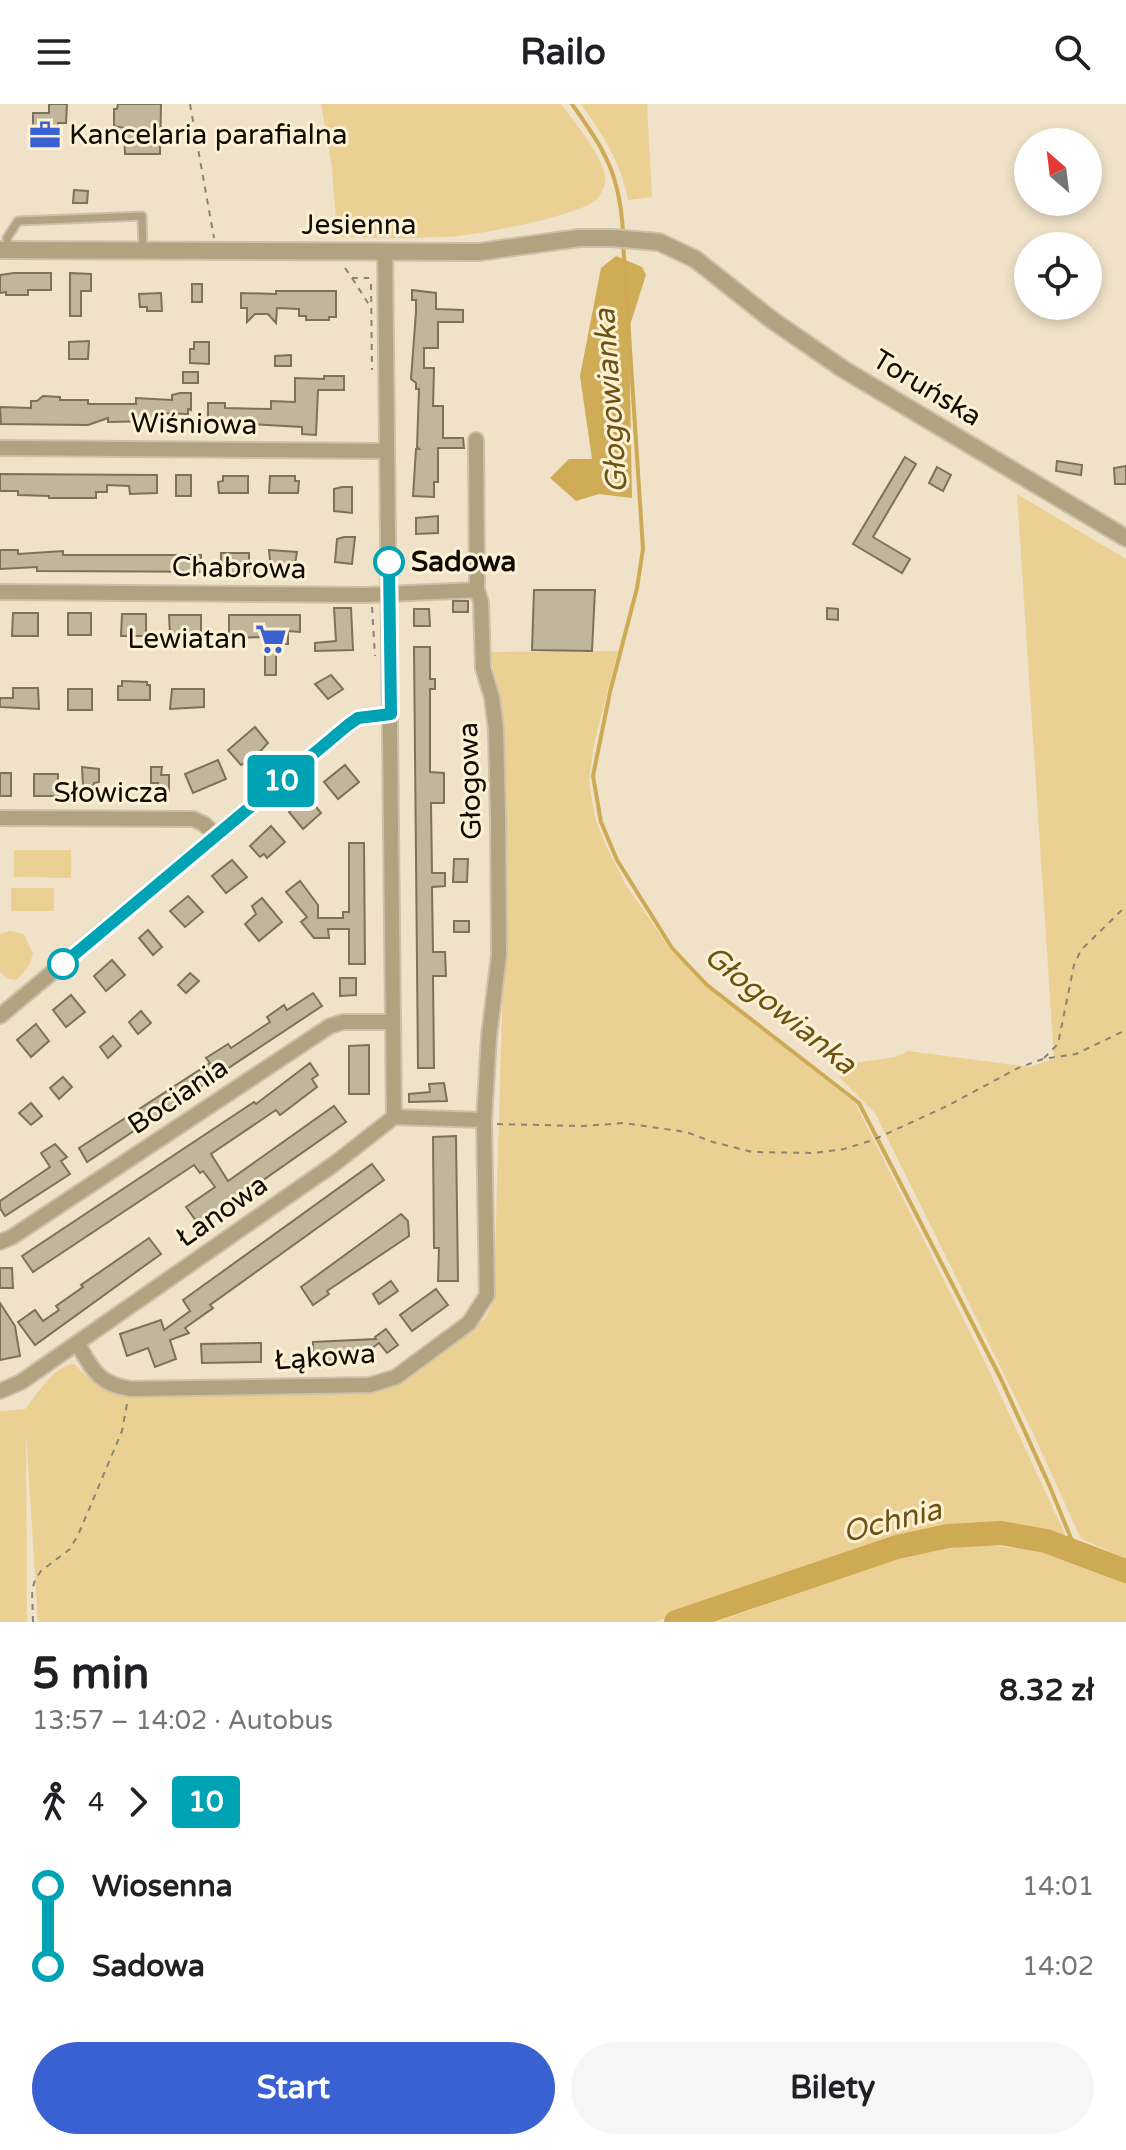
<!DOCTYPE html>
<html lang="pl">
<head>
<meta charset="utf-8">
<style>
	body { margin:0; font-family:"Varela Round",sans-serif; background:#f6f6f6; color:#202124; height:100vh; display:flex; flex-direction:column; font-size:30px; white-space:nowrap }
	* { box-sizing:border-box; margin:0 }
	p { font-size:26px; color:#757577 }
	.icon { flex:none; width:44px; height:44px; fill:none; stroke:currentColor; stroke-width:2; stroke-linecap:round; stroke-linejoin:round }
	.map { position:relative; height:1518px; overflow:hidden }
	.drawer { display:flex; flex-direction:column; background:#fff; flex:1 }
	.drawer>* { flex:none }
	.badge { padding:0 16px; border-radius:6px; font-size:28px; line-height:52px }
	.needle { width:52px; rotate:332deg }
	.controls { position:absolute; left:1014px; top:24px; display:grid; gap:16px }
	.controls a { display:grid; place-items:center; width:88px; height:88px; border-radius:50%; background:#fff; box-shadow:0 4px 12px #0003; font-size:40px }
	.map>.badge { position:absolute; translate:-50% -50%; box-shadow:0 0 0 4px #fff }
	.legs { display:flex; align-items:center; gap:12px; height:88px; padding:0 32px; font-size:26px }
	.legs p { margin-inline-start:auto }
	.overview { display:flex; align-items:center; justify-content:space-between; height:136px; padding:0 32px }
	h1 { font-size:44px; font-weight:700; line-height:60px }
	.primary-button { display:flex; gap:16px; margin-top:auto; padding:16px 32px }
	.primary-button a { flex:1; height:92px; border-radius:48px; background:#3a61d2; color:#fff; font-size:32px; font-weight:700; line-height:92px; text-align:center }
	.primary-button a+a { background:#f6f6f6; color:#202124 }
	ul { padding:0 32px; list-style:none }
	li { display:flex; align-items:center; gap:28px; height:80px; font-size:30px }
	li i { display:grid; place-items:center; width:12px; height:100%; margin:0 10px; background:currentColor }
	li i::after { content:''; width:20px; height:20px; margin:-10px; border:6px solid; border-radius:50%; background:#fff }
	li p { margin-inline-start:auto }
	li:first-child i { background:linear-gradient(#0000 50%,currentColor 0) }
	li:last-child i { background:linear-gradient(currentColor 50%,#0000 0) }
	header { display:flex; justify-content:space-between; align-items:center; height:104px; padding:0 32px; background:#fff; font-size:36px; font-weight:700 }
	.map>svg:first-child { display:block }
</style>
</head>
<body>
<header><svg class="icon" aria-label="menu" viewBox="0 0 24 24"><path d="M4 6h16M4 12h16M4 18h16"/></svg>Railo<svg class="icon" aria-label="search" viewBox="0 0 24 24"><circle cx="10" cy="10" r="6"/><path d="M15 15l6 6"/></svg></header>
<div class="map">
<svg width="1126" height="1518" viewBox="0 0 1126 1518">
	<rect width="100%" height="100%" fill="#efe2c8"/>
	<!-- green -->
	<g fill="#ebd093">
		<path d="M321,0H561C574,17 609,59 605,80C604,85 599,93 596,96C579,111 491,128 466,131C424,136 379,133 337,133L332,63Z"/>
		<path d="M581,0H647L652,93L628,96C621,57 603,32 581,0Z"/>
		<polygon points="1017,390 1126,455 1126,1454 1081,1435 1033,1329 875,1009 839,973 853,959 896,953 908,947 1029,963 1054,955"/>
		<path d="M618,547L594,640L589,677L595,714L606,742L626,781L670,845L705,881L855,999L985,1258L1065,1430L1064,1435L1011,1425H947L915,1431L817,1461L802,1469L655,1518H38L26,1328L27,1518H0V1307L25,1305C37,1291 54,1261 74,1260L96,1281L112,1289H247L399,1277L485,1215L492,1200L494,1185L504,843L499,599L490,548Z"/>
		<polygon points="14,746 71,746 71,774 14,773"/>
		<rect x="11" y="784" width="43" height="23"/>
		<polygon points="10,827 24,830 33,850 29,862 17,876 8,875 0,868 0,830"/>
		<polygon points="979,1440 1039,1447 1126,1475 1126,1518 716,1518 907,1451"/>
	</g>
	<!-- forest -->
	<polygon fill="#d0ac57" points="616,152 642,163 646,171 629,224 632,394 599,390 576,397 550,374 569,355 592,355 580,272 601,164"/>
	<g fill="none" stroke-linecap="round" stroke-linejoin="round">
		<!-- stream -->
		<g stroke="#cfaa55" stroke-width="4">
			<path d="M572,0C605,47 620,70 623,129"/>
			<polyline points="623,137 643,445 637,484 610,588 593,672 601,718 617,756 672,844 707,881 859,999 1000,1273 1050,1383 1077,1449"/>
		</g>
		<!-- river -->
		<polyline stroke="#cfaa55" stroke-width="24" points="676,1518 897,1443 948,1432 1001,1429 1046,1437 1126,1467"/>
	</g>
	<!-- building -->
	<g fill="#c1b59b" stroke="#7c7159" stroke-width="2">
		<polygon points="49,0 67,0 66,19 58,19 54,45 33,45 33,9 49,9"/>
		<polygon points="118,0 161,0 160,50 125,50 124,24 114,22 114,5 117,5"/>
		<polygon points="74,86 88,87 87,99 73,99"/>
		<polygon points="14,169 51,169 51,186 28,186 28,191 6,191 6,188 0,189 0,171"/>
		<polygon points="70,169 91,170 91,187 81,187 81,212 70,212"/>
		<rect x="192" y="180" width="10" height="18"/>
		<polygon points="412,186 436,189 436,205 463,206 463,218 438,218 438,244 424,244 424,264 434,264 433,302 443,302 443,334 463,334 464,344 438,344 438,378 434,378 434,393 413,392 416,345 419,345 417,343 419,285 416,285 416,279 411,275 416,208 416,196 412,196"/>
		<polygon points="276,187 336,187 336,213 329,213 329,216 306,216 306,212 299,212 299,205 277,204 276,219 268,210 255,210 247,218 247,204 241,204 241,189 276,190"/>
		<polygon points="161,189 162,207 147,207 147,203 140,203 139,190"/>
		<polygon points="89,237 88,255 69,255 69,238"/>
		<polygon points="194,238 209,238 209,260 190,259 190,245 194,245"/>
		<polygon points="291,251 291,262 275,262 275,252"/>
		<rect x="183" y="268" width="15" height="11"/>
		<polygon points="324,272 344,272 344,286 318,286 316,331 302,330 302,323 251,320 251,322 240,322 240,318 208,318 208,299 225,299 225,304 271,305 271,297 295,298 295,274 324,275"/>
		<polygon points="180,289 191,289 191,306 188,305 188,310 155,309 156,317 108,318 108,314 88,321 1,320 0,303 31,304 31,297 37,297 43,292 60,293 60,296 88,296 88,300 136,300 136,294 172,296 172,291"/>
		<polygon points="905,353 916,360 873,433 910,455 902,469 853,440"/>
		<polygon points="1057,357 1082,361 1081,371 1056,367"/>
		<polygon points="1126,362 1126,380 1115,380 1114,364"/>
		<polygon points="937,363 951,371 943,387 929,379"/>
		<polygon points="0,370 157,371 157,389 130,390 129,382 107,381 107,388 96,388 96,394 49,394 49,392 18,391 18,387 0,387"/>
		<rect x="176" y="371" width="15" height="21"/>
		<polygon points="223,372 248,372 248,389 219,389 218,378 223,377"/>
		<polygon points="270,372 295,372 295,377 299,377 298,389 269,389"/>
		<polygon points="342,383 352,383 352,409 334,407 334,385"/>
		<polygon points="438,412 438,429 416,430 416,414"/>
		<polygon points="344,433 355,433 352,460 335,458 337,435"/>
		<polygon points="0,446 18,446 18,450 63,447 63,451 201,451 201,459 221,459 221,449 249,449 249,468 37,467 37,463 0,465"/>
		<polygon points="269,446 297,448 294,466 271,466"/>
		<polygon points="534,486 595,486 592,547 532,546"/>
		<rect x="453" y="497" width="15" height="11"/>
		<polygon points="334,504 351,504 353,546 315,547 315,539 336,537"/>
		<polygon points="827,504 838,505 838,516 827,515"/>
		<polygon points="414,505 429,505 430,522 414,522"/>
		<polygon points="13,509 38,509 38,532 12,532"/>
		<rect x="68" y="509" width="23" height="22"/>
		<polygon points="122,510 146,510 146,532 121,532"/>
		<polygon points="169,511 201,511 201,533 170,532"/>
		<polygon points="229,511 300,511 300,528 288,527 288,540 276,540 276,571 265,571 265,533 229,534"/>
		<polygon points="414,543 430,543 430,575 435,575 435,585 430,585 430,668 444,669 444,699 431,699 432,769 445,769 445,782 432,783 433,848 445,848 446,872 433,872 434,964 418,964"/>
		<polygon points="331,571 343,585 328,595 315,580"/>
		<polygon points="122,577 147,578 147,581 150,581 150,596 118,596 118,582 122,582"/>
		<polygon points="13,584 38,584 39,605 0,603 0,594 13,594"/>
		<rect x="68" y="585" width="24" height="21"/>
		<polygon points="172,585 204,585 204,603 170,605"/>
		<polygon points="255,623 268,639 256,652 241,661 228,646"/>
		<polygon points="218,656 226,675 193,689 185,670"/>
		<polygon points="345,661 359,678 338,695 324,678"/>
		<polygon points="82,663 99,665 99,678 94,679 94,682 83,682"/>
		<polygon points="151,663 162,663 161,671 169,671 169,687 158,687 158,679 151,679"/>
		<rect x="0" y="669" width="11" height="23"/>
		<rect x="34" y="670" width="24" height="22"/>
		<polygon points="307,692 321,709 303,725 289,708"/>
		<polygon points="271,722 285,738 267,754 264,750 260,753 250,742"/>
		<polygon points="349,739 364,739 365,860 349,860 349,825 328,825 329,834 314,834 301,818 307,813 286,788 300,777 318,801 318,814 343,814 343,808 349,808"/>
		<polygon points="454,755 468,755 467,778 453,778"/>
		<polygon points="232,756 247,773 226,789 212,772"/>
		<polygon points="188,792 203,808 185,823 170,807"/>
		<polygon points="262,794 282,818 259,837 245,820 256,810 252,802"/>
		<rect x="454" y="817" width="15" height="11"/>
		<polygon points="148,826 162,843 153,851 139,834"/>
		<polygon points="112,856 125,871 106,887 94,872"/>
		<polygon points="190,869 199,877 186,889 178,881"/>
		<polygon points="340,874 356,874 356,891 340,892"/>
		<polygon points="313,889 322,902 87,1058 79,1044 210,959 206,954 228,940 231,944 270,918 267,913 284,901 287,906"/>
		<polygon points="71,891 85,908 66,923 53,906"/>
		<polygon points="141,907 151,919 138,930 129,918"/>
		<polygon points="36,920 49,937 31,953 17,936"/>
		<polygon points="113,932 121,942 108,954 100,943"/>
		<polygon points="369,941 369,990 349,990 349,942"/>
		<polygon points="310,959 318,971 312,975 317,983 280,1011 276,1006 211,1050 228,1077 334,1002 346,1018 199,1121 186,1103 215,1083 203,1067 200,1069 194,1061 33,1168 22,1152 254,998 256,1000"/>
		<polygon points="63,973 72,983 59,995 50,984"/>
		<polygon points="444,979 447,997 409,998 409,990 430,988 429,980"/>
		<polygon points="31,999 42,1012 31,1021 19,1009"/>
		<polygon points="456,1032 458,1177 438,1177 439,1144 434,1144 433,1033"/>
		<polygon points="55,1040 67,1053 61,1057 70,1070 5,1112 0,1104 0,1097 50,1063 41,1049"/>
		<polygon points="372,1060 384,1076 210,1201 213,1204 185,1224 189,1229 170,1236 176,1255 155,1263 148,1244 127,1252 120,1230 161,1216 164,1226 190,1207 183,1196"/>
		<polygon points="401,1110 408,1117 409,1132 327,1187 329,1190 313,1201 301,1183"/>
		<polygon points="149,1134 161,1150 35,1241 18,1218 35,1206 43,1217 59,1206 56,1202 83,1183 81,1181"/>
		<polygon points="0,1164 12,1164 13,1184 0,1184"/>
		<polygon points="391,1177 398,1187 379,1200 373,1190"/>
		<polygon points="436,1185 448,1201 412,1227 400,1211"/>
		<polygon points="0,1199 15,1222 20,1252 0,1256"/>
		<polygon points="386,1225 398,1241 387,1249 379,1239 366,1249 366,1256 313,1257 313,1238 376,1235 375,1233"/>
		<polygon points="261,1239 261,1258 202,1259 201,1240"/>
	</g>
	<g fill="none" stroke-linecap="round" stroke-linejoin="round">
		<defs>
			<polyline id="service" points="8,144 7,134 18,117 142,112 143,146"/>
			<g id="minor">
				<polyline points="385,147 394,1013"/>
				<polyline points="476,336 477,486 481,498 483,564 492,594 496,626 498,713 499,851 489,932 484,1016"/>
				<polyline points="0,344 387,347"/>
				<polyline points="0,488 365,491 477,486"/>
				<polyline points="0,714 193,715 204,720 217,732"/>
				<polyline points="0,912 348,621 358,614 391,610"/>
				<polyline points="0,1138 12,1133 330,922 343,918 393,918"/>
				<polyline points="77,1239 334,1060 394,1013"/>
				<path d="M0,1287L21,1278L77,1239C93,1266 98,1280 131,1285L370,1281L396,1273L469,1219L487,1191L484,1016L394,1013"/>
			</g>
			<polyline id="tertiary" points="0,146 479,148 579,134 612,134 659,138 695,155 772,216 843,265 1126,434"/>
		</defs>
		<!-- service casing -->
		<use href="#service" stroke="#cbc0a9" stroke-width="11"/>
		<!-- minor casing -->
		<use href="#minor" stroke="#cbc0a9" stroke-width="18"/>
		<!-- tertiary casing -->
		<use href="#tertiary" stroke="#cbc0a9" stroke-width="20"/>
		<!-- path -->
		<g stroke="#8c8371" stroke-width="2" stroke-dasharray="6 6" stroke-linecap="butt">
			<polyline points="190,0 214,134"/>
			<polyline points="345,164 352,174 369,174"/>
			<polyline points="352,174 370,202"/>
			<polyline points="371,180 372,266"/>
			<polyline points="372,503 375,552"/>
			<polyline points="1044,954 1058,940 1074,861 1081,846 1126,802"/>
			<polyline points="497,1020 583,1022 624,1019 686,1028 713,1038 752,1048 813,1049 844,1045 873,1036 947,1002 1018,964 1043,955 1076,950 1126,926"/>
			<polyline points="33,1518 32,1486 35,1476 41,1467 70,1445 79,1429 122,1327 127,1300"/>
		</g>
		<!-- service -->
		<use href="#service" stroke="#b1a280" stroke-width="7"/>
		<!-- minor -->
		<use href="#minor" stroke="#b1a280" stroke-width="14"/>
		<!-- tertiary -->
		<use href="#tertiary" stroke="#b1a280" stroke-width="16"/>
	</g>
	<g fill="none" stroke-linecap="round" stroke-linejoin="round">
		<defs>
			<polyline id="line-1" points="63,860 348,621 358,614 391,610 389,458"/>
		</defs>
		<!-- line-1 casing -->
		<use href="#line-1" stroke="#fff" stroke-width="18"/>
		<!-- line-1 -->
		<use href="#line-1" stroke="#00a3b4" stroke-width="12"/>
	</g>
	<!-- icons -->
	<defs>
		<symbol id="office-bare" viewBox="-9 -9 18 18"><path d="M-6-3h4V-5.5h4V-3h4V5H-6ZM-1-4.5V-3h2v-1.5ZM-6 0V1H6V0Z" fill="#3a61d2" stroke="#fcf0d5" stroke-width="2.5" paint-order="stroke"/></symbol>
		<symbol id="supermarket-bare" viewBox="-9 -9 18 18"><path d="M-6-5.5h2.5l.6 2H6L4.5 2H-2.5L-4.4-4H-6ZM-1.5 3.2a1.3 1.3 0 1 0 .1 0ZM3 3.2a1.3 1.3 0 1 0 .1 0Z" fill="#3a61d2" stroke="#fcf0d5" stroke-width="2.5" paint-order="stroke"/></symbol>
	</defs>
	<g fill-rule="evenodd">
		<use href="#office-bare" x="23" y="9" width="44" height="44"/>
		<use href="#supermarket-bare" x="249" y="513" width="44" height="44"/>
	</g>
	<!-- markers -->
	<g fill="#fff" stroke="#00a3b4" stroke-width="4">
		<circle cx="389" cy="458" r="14"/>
		<circle cx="63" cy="860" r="14"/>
	</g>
	<g text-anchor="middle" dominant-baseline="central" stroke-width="6" stroke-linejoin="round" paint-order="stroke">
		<!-- poi labels -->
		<g font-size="28" fill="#100c04" stroke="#fcf0d5" text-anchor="start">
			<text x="69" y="31">Kancelaria parafialna</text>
			<text x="247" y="535" text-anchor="end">Lewiatan</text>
		</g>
		<!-- street labels -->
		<g font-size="28" fill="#100c04" stroke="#fcf0d5">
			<text x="359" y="121">Jesienna</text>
			<text transform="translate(927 284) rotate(31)">Toruńska</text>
			<text transform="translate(194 320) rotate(1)">Wiśniowa</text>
			<text transform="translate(239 464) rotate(1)">Chabrowa</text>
			<text transform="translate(470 677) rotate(-92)">Głogowa</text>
			<text x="111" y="689">Słowicza</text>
			<text transform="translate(178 992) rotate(-34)">Bociania</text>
			<text transform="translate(222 1107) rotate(-35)">Łanowa</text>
			<text transform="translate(325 1253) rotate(-4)">Łąkowa</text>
		</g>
		<!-- stop labels -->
		<g font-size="28" font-weight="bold" fill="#100c04" stroke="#fcf0d5" text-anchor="start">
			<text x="411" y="458">Sadowa</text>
		</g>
		<!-- water labels -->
		<g font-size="30" font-style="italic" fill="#6c5312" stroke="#fcf0d5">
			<text transform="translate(611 297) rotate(-94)">Głogowianka</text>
			<text transform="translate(780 906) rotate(39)">Głogowianka</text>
			<text transform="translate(892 1417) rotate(-14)">Ochnia</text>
		</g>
	</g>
</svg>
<div class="controls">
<a><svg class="needle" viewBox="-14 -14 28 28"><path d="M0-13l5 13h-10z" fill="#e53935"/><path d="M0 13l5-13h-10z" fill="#757577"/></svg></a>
<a><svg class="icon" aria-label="locate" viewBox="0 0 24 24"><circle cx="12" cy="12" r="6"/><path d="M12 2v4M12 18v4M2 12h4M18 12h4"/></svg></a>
</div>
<b class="badge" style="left:281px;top:677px;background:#00a3b4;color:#fff">10</b>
</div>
<section class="drawer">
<div class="overview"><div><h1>5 min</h1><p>13:57 – 14:02 · Autobus</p></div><b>8.32 zł</b></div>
<div class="legs"><svg class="icon" aria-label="walk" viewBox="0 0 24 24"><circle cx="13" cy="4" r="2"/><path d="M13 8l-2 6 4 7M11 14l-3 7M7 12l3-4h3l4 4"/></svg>4<svg class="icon" aria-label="forward" viewBox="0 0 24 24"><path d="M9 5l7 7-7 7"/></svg><b class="badge" style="background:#00a3b4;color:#fff">10</b></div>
<ul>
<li><i style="color:#00a3b4"></i><b>Wiosenna</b><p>14:01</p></li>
<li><i style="color:#00a3b4"></i><b>Sadowa</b><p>14:02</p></li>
</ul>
<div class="primary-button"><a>Start</a><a>Bilety</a></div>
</section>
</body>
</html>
